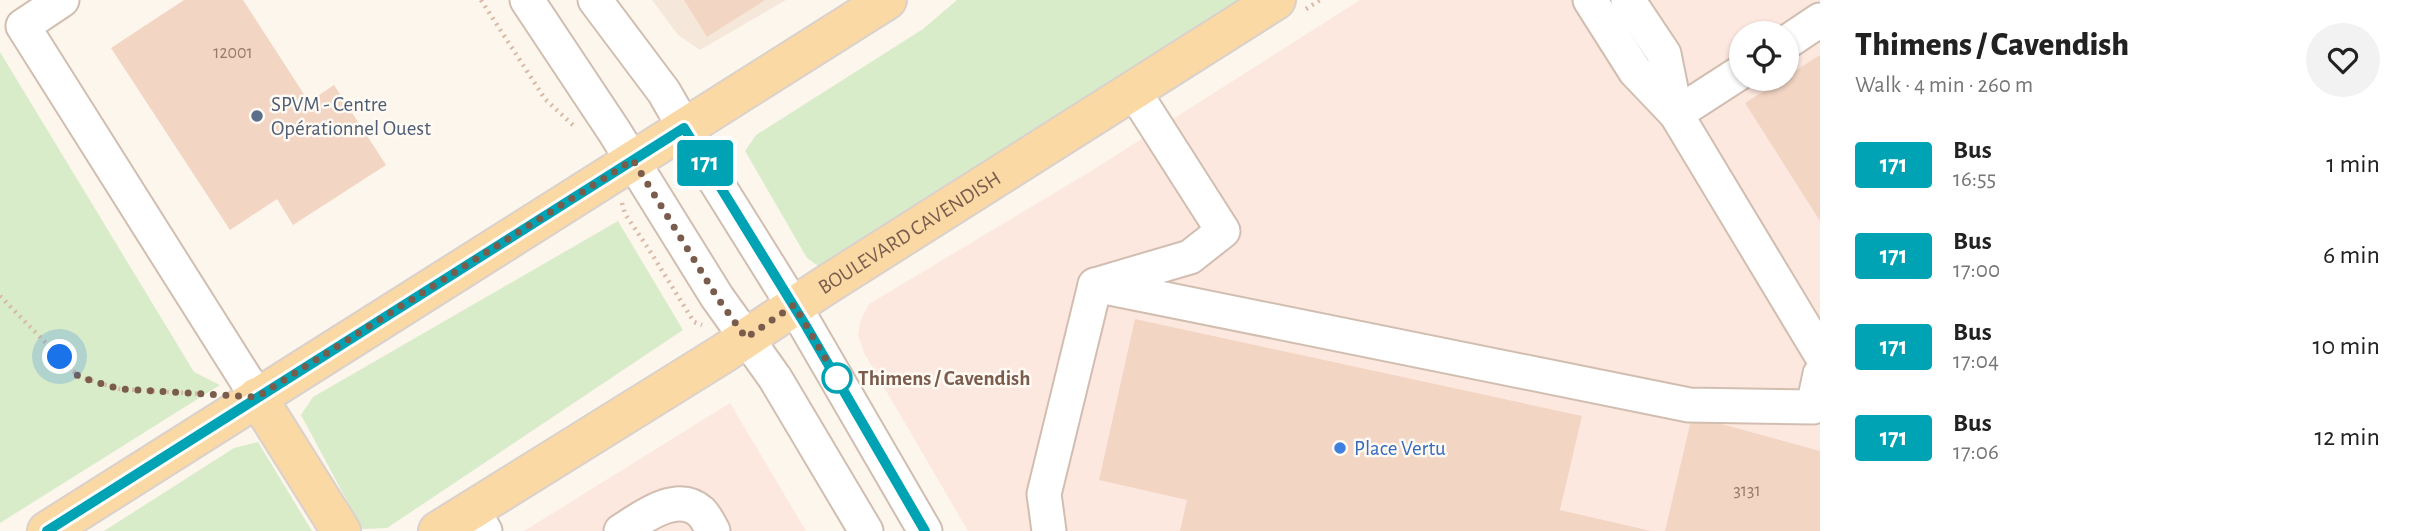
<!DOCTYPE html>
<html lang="en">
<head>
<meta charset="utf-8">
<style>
	body { margin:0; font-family:"Alegreya Sans",sans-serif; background:#f2f2f2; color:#222; height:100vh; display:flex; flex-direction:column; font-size:26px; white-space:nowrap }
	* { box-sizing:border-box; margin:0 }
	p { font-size:23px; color:#767676 }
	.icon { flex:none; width:38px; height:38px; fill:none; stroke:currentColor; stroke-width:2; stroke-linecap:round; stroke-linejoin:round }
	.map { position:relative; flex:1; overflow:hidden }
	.panel { display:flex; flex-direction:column; background:#fff; width:595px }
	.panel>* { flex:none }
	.badge { padding:0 14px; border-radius:5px; font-size:24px; line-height:46px }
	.tools { position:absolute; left:1729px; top:21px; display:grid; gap:14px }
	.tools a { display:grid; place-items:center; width:70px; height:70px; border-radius:50%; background:#fff; box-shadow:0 2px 5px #0004; font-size:35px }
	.you { position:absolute; width:35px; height:35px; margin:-18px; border:5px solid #fff; border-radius:50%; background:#1a73e8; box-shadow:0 0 0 10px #1a73e833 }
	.map>.badge { position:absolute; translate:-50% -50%; box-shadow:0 0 0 4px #fff }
	.round { display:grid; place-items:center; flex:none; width:74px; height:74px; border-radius:37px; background:#f2f2f2 }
	.overview { display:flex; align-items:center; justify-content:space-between; height:119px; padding:0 35px }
	h1 { font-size:33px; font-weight:800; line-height:52px }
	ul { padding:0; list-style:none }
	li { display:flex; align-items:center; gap:21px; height:91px; padding:0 35px }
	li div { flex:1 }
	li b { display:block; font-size:26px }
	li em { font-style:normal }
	li .badge { min-width:77px; font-weight:700; text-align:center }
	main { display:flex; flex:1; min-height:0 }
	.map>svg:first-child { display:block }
</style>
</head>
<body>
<main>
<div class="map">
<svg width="1820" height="531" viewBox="0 0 1820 531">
	<rect width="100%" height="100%" fill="#fdf6ec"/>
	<!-- residential -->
	<polygon fill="#f5e8da" points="652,0 786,0 700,50 678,35"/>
	<!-- commercial -->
	<g fill="#fde8e0" fill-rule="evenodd">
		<path d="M1360,0H1820V531H968L864,353L858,335L861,319L869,304L1096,168ZM1741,33H1787V79H1741Z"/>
		<polygon points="730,403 806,531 524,531"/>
	</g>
	<!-- green -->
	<g fill="#d8ecc9">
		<polygon points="957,0 1241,0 821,268 807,258 745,151 756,135 923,29"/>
		<polygon points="0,52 194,372 220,385 0,523"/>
		<polygon points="618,221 683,330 387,528 362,529 301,415 313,397"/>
		<polygon points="258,442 312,531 104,531 234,448"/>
	</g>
	<!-- building -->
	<g fill="#f3d5c3">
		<polygon points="184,0 243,0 309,102 334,85 386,165 293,225 277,199 230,230 111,48"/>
		<polygon points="684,0 765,0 707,37"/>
		<polygon points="1820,55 1820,221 1745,103 1783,79 1787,79 1787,76"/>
		<polygon points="1135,319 1582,416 1560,510 1651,531 1180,531 1187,500 1099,480"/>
		<polygon points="1692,416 1820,451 1820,531 1665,531"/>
	</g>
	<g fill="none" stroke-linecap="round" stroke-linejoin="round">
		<defs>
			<g id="minor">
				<polyline points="62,0 23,26 257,397"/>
				<polyline points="527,0 614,131 717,297 775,378 866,531"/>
				<polyline points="595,0 664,92 713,177 806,326 925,531"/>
				<polyline points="1590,0 1635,71 1676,114 1820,353"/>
				<polyline points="1628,0 1664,54 1676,114"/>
				<polyline points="1787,42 1820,20"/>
				<polyline points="1676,114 1741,72"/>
				<polyline points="1095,285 1689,405 1813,407 1820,374"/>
				<polyline points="472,510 485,531"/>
				<path d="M621,531C642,518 677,490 701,512C706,517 710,525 713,531"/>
				<polyline points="1049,531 1044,494 1095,285 1190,257 1223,231 1133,90"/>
			</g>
			<g id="major">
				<polyline points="257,397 341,531"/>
				<polyline points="47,531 887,0"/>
				<path id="s1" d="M438,531L724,353L820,289L1276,0"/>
			</g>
		</defs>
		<!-- minor casing -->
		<use href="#minor" stroke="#d1beb0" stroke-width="37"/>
		<!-- major casing -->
		<use href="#major" stroke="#dad1cd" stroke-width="42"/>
		<!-- path -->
		<g stroke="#d9b8a5" stroke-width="4.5" stroke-dasharray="2 5" stroke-linecap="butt">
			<polyline points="481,0 545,99 575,127"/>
			<polyline points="1306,9 1320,0"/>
			<polyline points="622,203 625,214 648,248 694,322 702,325"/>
			<polyline points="0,296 79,377 120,389 205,394"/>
		</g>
		<!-- minor -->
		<use href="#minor" stroke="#fff" stroke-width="33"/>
		<!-- major -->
		<use href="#major" stroke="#fbd9a5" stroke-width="38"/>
	</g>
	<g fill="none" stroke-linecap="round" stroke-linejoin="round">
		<defs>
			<polyline id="line" points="47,531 684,128 806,326 925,531"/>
		</defs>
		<!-- line casing -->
		<use href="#line" stroke="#fff" stroke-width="16"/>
		<!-- line -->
		<use href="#line" stroke="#00a3b4" stroke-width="10"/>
		<!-- walk -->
		<polyline stroke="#7a5c4d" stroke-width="7" stroke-dasharray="0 12.6" points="60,357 79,377 120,389 257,397 633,160 717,297 746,338 794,305 837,378"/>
	</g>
	<!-- markers -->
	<circle fill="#5c6f8a" stroke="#fffaf3" stroke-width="2.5" cx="257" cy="116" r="7"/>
	<circle fill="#fff" stroke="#00a3b4" stroke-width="3.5" cx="837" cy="378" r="14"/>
	<circle fill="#3f7fe0" stroke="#fffaf3" stroke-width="2.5" cx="1340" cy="448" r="7"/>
	<g text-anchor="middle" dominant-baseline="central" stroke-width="5" stroke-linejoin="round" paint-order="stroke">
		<!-- number labels -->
		<g font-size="18" fill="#987a6a">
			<text x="233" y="53">12001</text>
			<text x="1747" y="491">3131</text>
		</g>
		<!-- service labels -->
		<g font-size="21" fill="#4e5e75" stroke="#fffaf3" text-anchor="start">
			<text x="271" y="104">SPVM - Centre<tspan x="271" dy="24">Opérationnel Ouest</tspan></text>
		</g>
		<!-- street labels -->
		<g font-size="21" fill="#7a5c4d" stroke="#fffaf3">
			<text stroke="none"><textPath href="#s1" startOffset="558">BOULEVARD CAVENDISH</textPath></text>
		</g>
		<!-- stop labels -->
		<g font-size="21" font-weight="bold" fill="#7a5c4d" stroke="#fffaf3" text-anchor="start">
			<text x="858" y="378">Thimens / Cavendish</text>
		</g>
		<!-- shop labels -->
		<g font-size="21" fill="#366cbe" stroke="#fffaf3" text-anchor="start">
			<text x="1354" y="448">Place Vertu</text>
		</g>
	</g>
</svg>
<div class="tools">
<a><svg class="icon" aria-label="locate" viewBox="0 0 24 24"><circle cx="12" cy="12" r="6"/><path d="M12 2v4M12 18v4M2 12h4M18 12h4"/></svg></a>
</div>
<div class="you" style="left:60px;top:357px"></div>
<b class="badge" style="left:705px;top:163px;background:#00a3b4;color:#fff">171</b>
</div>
<section class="panel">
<div class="overview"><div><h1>Thimens / Cavendish</h1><p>Walk · 4 min · 260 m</p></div><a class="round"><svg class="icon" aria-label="heart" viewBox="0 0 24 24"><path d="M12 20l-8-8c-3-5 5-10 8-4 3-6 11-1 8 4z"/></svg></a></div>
<ul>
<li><span class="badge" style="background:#00a3b4;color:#fff">171</span><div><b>Bus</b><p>16:55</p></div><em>1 min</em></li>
<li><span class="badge" style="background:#00a3b4;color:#fff">171</span><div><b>Bus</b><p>17:00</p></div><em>6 min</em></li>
<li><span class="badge" style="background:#00a3b4;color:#fff">171</span><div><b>Bus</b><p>17:04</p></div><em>10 min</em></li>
<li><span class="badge" style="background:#00a3b4;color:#fff">171</span><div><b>Bus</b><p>17:06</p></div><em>12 min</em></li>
</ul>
</section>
</main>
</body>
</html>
